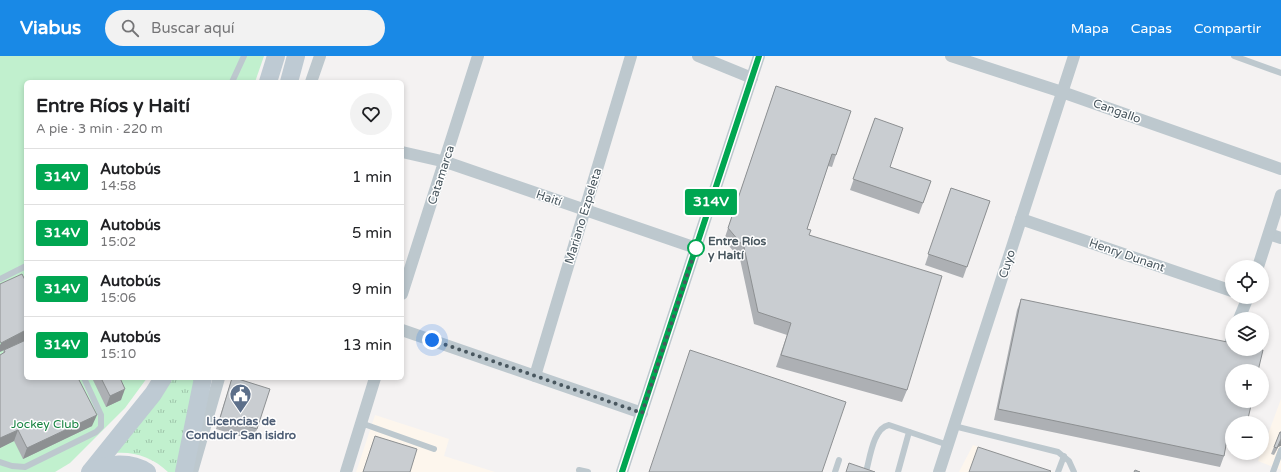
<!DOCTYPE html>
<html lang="es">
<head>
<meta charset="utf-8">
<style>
	body { margin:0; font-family:"Varela Round",sans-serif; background:#f2f2f2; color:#202124; height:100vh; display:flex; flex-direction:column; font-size:15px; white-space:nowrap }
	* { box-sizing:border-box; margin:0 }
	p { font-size:13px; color:#757577 }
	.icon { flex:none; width:22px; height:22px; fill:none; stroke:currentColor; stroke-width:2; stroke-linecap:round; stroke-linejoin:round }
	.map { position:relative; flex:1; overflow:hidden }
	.details { position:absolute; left:24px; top:24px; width:380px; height:300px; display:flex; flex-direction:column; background:#fff; border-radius:6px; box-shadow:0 2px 6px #0003 }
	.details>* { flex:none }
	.badge { padding:0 8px; border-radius:3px; font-size:14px; line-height:26px }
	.buttons { position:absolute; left:1225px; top:204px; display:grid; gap:8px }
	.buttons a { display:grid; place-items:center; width:44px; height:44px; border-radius:50%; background:#fff; box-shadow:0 2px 6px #0003; font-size:20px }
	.you { position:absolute; width:20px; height:20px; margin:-10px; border:3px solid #fff; border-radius:50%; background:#1a73e8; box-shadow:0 0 0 6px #1a73e833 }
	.map>.badge { position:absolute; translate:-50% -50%; box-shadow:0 0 0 2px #fff }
	.round { display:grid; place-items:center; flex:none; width:42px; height:42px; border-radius:21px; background:#f2f2f2 }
	.headline { display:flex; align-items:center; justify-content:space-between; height:68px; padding:0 12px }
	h1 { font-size:19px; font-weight:700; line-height:30px }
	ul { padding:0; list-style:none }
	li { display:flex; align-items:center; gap:12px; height:56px; padding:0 12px; border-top:1px solid #e0e0e0 }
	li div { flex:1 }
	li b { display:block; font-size:15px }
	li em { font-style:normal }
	li .badge { min-width:44px; font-weight:700; text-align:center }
	header { display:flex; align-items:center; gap:24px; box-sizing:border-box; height:56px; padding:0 20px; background:#1989e6; color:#fff }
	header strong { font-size:19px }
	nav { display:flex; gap:22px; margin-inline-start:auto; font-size:14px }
	.search { width:280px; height:36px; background:#f2f2f2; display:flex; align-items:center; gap:10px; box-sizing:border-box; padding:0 14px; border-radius:22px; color:#757577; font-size:15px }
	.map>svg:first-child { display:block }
</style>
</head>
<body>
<header>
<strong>Viabus</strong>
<div class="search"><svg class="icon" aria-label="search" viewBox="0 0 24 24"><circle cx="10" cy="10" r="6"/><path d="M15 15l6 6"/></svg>Buscar aquí</div>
<nav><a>Mapa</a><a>Capas</a><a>Compartir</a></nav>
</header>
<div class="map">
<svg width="1281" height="416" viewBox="0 0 1281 416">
	<defs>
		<pattern id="grass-tufts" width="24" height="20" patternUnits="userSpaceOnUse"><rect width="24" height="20" fill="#c1f0ce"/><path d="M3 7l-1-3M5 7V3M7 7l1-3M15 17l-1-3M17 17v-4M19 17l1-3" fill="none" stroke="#9fc5aa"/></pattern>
	</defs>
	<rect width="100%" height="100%" fill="#f4f2f2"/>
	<!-- commercial -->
	<g fill="#fdf6ed">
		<polygon points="1281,343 1281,414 1258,405"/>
		<polygon points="375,359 449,383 444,400 495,416 356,416"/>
		<polygon points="973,389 1053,416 959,416"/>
	</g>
	<!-- grass -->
	<path fill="url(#grass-tufts)" d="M171,322H196L176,416H168C154,402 134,395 115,397Z"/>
	<!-- park -->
	<polygon fill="#c1f0ce" points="0,0 264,0 255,26 26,26 26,322 147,322 125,352 70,407 55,416 0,416"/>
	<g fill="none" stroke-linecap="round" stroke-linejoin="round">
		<!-- lane -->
		<g stroke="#bdc8ce" stroke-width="6">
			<polyline points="1234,0 1281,17"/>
			<polyline points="232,26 244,0"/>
			<polyline points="0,223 26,210"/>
			<polyline points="361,367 434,393"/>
			<polyline points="954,370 1058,396 1069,405 1074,416"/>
			<polyline points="0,406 12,410 25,411 96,376 101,371 101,359 84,322"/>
			<polyline points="579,414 588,416"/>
			<polyline points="835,416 839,404"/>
			<path d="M866,416C870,402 873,372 889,369L948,389"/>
			<polyline points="898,416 909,376"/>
			<polyline points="1058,416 1064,400"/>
			<polyline points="1273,416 1281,394"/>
		</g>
		<!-- street -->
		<g stroke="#bdc8ce" stroke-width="12">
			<polyline points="698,0 752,22"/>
			<polyline points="951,0 1062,36 1281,113"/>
			<polyline points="311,26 320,0"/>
			<polyline points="402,96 446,106 696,192"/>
			<polyline points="1021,163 1232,235"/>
			<polyline points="1269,178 1281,182"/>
			<polyline points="1258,211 1281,139"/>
			<polyline points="402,238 478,0"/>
			<polyline points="1239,263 1248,241"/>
			<polyline points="402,274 642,357"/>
			<polyline points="1230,289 1232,282"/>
			<polyline points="535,320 631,0"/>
			<polyline points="192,416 219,322"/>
			<polyline points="346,416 375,322"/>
			<polyline points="622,416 759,0"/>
			<polyline points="939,416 1074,0"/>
		</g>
		<!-- secondary -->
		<g stroke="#becad3" stroke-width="18">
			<polyline points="268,26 276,0"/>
			<polyline points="289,26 296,0"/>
			<polyline points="91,415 153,338 163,322"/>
			<path d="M90,416C108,407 130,405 147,416"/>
			<polyline points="184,416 203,322"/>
		</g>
	</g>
	<!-- wall -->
	<g fill="#adb0b4">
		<polygon points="776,30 836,99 832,111 828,110 807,173 809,179 907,334 902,346 776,311 787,279 754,268 740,203 724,184"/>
		<polygon points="875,62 890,111 931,125 919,158 850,134"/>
		<polygon points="951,132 990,145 963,222 925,209"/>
		<polygon points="1021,243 1232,367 1232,391 1226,390 1224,400 1220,411 994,364 1017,254"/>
		<polygon points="4,294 92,370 23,403 14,385 0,392 0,299 3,297"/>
		<polygon points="92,322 120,322 121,344 106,351"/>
		<polygon points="232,322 257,373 253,384 216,373"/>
		<polygon points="1280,376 1278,391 1274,399 1271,398"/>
		<polygon points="375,380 410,416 363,416"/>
	</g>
	<!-- shaded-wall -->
	<g fill="#8d9092">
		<polygon points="26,274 26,284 0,296 0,289 1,287"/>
		<polygon points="125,333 121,344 106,351 110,340"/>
		<polygon points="97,359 92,370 23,403 27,392"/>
		<polygon points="18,374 14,385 0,392 0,382"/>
		<polygon points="1281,383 1281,390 1278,391 1274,399"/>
	</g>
	<!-- building -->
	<g fill="#c9cdd1" stroke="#8d9092">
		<polygon points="776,30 851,55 836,99 832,98 807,173 811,174 809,179 942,220 907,334 781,299 791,267 758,256 744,191 728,172"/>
		<polygon points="875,62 903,72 890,111 931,125 923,147 853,123"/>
		<polygon points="951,132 990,145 967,211 928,198"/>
		<polygon points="22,218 26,226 26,274 1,287 0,285 0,228"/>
		<polygon points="1021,243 1232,287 1232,293 1260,293 1263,294 1258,315 1232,315 1232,345 1252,345 1247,367 1232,367 1232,379 1228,378 1224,400 998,353"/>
		<polygon points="26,284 26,322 78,322 97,359 27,392 18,374 0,382 0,299 5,296 4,294"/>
		<polygon points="690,294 846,346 822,416 649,416"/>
		<polygon points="101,322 120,322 125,333 110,340"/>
		<polygon points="232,322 235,322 270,333 257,373 220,362"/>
		<polygon points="1280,376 1281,376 1281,383 1277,392 1274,391"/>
		<polygon points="375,380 417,393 410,416 363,416"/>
		<polygon points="978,391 1051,415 1050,416 969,416"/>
		<polygon points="849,407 875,416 846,416"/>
		<polygon points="1135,414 1140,416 1134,416"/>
	</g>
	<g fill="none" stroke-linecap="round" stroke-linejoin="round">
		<defs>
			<polyline id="line" points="622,416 759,0"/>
		</defs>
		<!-- line casing -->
		<use href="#line" stroke="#fff" stroke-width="9"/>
		<!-- line -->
		<use href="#line" stroke="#00a651" stroke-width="6"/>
		<!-- walk -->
		<polyline stroke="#49575f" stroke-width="4" stroke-dasharray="0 7.2" points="432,284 642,357 696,192"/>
	</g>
	<!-- icons -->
	<defs>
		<symbol id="civic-pin" viewBox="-11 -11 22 30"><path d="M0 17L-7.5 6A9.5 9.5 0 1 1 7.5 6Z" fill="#5c6f8a" stroke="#fff"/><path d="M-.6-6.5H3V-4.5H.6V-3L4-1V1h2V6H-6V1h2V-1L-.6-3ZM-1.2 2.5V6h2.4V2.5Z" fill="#fff"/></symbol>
	</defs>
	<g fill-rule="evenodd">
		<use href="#civic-pin" x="228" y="326" width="25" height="34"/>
	</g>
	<!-- markers -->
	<circle fill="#fff" stroke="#00a651" stroke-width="2" cx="696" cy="192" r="8"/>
	<g text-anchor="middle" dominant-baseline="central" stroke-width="3" stroke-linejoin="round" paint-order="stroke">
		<!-- street labels -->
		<g font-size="12" fill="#49575f" stroke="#fff">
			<text transform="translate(1117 55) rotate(20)">Cangallo</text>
			<text transform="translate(441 119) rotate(-72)">Catamarca</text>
			<text transform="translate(549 142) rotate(19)">Haití</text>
			<text transform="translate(583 160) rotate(-73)">Mariano Ezpeleta</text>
			<text transform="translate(1127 199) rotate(19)">Henry Dunant</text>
			<text transform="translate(1007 208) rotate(-72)">Cuyo</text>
		</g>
		<!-- stop labels -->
		<g font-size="12" font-weight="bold" fill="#49575f" stroke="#fff" text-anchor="start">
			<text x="708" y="185">Entre Ríos<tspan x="708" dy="14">y Haití</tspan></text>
		</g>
		<!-- service labels -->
		<g font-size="12" font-weight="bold" fill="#4e5e75" stroke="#fff">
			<text x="241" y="365">Licencias de<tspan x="241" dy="14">Conducir San isidro</tspan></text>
		</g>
		<!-- park labels -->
		<g font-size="12" fill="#178341" stroke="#fff">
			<text x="45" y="368">Jockey Club</text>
		</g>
	</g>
</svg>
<div class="buttons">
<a><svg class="icon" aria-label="locate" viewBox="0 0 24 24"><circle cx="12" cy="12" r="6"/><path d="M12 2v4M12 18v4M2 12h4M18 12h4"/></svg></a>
<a><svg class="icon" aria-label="layers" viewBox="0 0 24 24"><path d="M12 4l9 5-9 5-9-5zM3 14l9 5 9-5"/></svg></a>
<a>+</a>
<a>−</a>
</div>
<div class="you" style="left:432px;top:284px"></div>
<b class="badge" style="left:711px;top:146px;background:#00a651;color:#fff">314V</b>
<section class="details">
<div class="headline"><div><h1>Entre Ríos y Haití</h1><p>A pie · 3 min · 220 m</p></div><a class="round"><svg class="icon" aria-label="heart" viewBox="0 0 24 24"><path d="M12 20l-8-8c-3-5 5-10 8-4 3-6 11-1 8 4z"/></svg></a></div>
<ul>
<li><span class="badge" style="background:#00a651;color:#fff">314V</span><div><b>Autobús</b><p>14:58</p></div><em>1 min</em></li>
<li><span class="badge" style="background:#00a651;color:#fff">314V</span><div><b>Autobús</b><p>15:02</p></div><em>5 min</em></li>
<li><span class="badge" style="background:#00a651;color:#fff">314V</span><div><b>Autobús</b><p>15:06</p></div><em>9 min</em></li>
<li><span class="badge" style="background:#00a651;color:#fff">314V</span><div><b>Autobús</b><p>15:10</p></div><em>13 min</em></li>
</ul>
</section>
</div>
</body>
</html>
